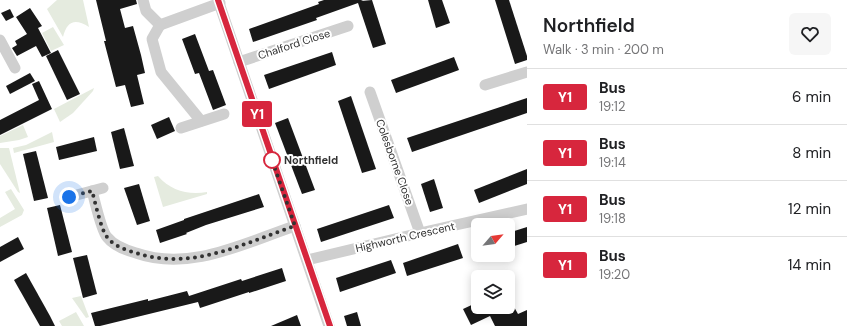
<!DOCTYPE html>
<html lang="en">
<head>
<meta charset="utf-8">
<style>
	body { margin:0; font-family:"DM Sans",sans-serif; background:#f6f6f6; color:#202124; height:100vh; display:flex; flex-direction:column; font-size:15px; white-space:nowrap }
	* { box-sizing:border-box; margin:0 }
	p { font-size:13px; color:#757577 }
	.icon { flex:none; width:22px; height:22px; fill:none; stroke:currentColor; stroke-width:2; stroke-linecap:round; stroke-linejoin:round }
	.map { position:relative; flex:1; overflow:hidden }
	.panel { display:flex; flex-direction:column; background:#fff; width:320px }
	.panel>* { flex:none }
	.badge { padding:0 8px; border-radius:3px; font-size:14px; line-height:26px }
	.needle { width:26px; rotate:62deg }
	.tools { position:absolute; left:471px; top:218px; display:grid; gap:8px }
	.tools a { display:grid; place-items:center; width:44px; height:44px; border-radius:6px; background:#fff; box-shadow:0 2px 10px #0003; font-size:20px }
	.you { position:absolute; width:20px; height:20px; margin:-10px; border:3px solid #fff; border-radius:50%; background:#1a73e8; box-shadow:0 0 0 6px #1a73e833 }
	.map>.badge { position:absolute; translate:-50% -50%; box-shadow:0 0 0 2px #fff }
	.round { display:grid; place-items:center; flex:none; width:42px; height:42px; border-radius:6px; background:#f6f6f6 }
	.head { display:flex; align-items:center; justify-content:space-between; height:68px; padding:0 16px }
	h1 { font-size:19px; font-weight:600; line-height:30px }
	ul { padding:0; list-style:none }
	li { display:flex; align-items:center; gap:12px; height:56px; padding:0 16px; border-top:1px solid #e0e0e0 }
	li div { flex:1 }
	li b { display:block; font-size:15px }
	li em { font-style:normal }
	li .badge { min-width:44px; font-weight:700; text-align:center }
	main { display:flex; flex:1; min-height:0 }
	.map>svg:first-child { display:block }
</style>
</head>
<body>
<main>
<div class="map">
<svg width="527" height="326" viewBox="0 0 527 326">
	<rect width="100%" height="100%" fill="#fff"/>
	<!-- green -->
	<g fill="#e5ebdf">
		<path d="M57,0H83L89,27C75,18 67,21 63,37L47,9Z"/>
		<polygon points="53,27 64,45 51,51 42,33"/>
		<polygon points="94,88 93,91 73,113 60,122 54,109"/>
		<polygon points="23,125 28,137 19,140 0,143 0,136"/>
		<polygon points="52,132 54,142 14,153 13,148 26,145"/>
		<polygon points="0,148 9,148 20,193 18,192 0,164"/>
		<path d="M158,176C171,191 188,195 207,192V194L163,207L154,177Z"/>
		<polygon points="11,189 24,210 22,215 0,227 0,218 15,209 5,192"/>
		<polygon points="81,296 89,317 86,318 72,298"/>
		<polygon points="76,312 84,326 62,326 59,321"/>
	</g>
	<!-- building -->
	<g fill="#191919">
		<polygon points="96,0 136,0 137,4 120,9 125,28 133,26 141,55 145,73 137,75 144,104 131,107 125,85 116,87 104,41 106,41"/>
		<polygon points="324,0 363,0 361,1 372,0 386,44 373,48 358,3 316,18 317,20 253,42 249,29 319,4 318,2"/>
		<polygon points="428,0 442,0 450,23 436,28"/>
		<polygon points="495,0 509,0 527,56 527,60 515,64"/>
		<polygon points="30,8 42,26 38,28 51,53 42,57 36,46 17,56 12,48 17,45 15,41 27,34 16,17"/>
		<polygon points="10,9 14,17 6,21 1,13"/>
		<polygon points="195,34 209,71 213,70 226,105 213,110 199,73 195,74 182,39"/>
		<polygon points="58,50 80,94 67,100 46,56"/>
		<polygon points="332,52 336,65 269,89 264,75"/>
		<polygon points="454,57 459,70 396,93 391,80"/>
		<polygon points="30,73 35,81 10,94 6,86"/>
		<polygon points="39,81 52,109 0,135 0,120 39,100 32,84"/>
		<polygon points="351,96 376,169 362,173 338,101"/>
		<polygon points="527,98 527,113 412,152 407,138"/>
		<polygon points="169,117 175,131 157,139 151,125"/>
		<polygon points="288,118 315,190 302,194 275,123"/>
		<polygon points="124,128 134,166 120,169 111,132"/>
		<polygon points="94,137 97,151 59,160 56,147"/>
		<polygon points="36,151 48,198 34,201 23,154"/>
		<polygon points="527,169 527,184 479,203 474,190"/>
		<polygon points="434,179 443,208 430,212 421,184"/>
		<polygon points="139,184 150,221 137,225 124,188"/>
		<polygon points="259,194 264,207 206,225 186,233 187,234 160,243 156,230 184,220 184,219"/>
		<polygon points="60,205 72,252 58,256 47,208"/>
		<polygon points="389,205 394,218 321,242 317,229"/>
		<polygon points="527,227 527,242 508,248 508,233"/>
		<polygon points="18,237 24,249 0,262 0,247"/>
		<polygon points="458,244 463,258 407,276 403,263"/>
		<polygon points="87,255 97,294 83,298 73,258"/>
		<polygon points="391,260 396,273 340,292 336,278"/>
		<polygon points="282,268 286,281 249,293 249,292 200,308 198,302 100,326 95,326 91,313 148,299 148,301 187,291 189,296 241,279 242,281"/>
		<polygon points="26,273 50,316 55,326 40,326 14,280"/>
		<polygon points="478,302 478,307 508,307 513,305 518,314 527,310 527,326 495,326 490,316 471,325 463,309"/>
		<polygon points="357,312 361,326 347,326 344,316"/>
		<polygon points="297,315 301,326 271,326"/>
	</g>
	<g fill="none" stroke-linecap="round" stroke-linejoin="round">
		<!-- minor -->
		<g stroke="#cfcfcf" stroke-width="11">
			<polyline points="143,0 146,11 160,25 220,3"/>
			<polyline points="218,0 329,326"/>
			<polyline points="160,25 152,39 161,72 201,121"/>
			<polyline points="0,40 15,68"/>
			<polyline points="239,62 348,26"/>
			<polyline points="485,85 527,72"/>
			<polyline points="370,92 420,233"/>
			<polyline points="181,128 224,114"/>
			<path d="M92,191C95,201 101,230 107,237C114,246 125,250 136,253C190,272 244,243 295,226"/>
			<polyline points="69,197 103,188"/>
			<polyline points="307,260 420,233 527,209"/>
		</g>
	</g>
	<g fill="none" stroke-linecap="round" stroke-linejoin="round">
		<defs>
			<polyline id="line" points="218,0 330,326"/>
		</defs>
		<!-- line casing -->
		<use href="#line" stroke="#fff" stroke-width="9"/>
		<!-- line -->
		<use href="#line" stroke="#d7263d" stroke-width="6"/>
		<!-- walk -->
		<path stroke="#323232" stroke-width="4" stroke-dasharray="0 7.2" d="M69,197L92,191C95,201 101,230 107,237C113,245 123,249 133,252C191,272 241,244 295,226L272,160"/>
	</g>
	<!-- markers -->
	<circle fill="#fff" stroke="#d7263d" stroke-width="2" cx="272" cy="160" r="8"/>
	<g text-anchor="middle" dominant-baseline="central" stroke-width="4" stroke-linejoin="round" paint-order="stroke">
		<!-- street labels -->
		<g font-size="11" fill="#323232" stroke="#fff">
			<text transform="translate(294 44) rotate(-18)">Chalford Close</text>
			<text transform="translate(395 162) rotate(70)">Colesborne Close</text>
			<text transform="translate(405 237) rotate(-13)">Highworth Crescent</text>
		</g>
		<!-- stop labels -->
		<g font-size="11" font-weight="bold" fill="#323232" stroke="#fff" text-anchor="start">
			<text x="284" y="160">Northfield</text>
		</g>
	</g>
</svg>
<div class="tools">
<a><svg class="needle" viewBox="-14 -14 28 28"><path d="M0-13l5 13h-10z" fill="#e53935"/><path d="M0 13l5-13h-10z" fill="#757577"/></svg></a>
<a><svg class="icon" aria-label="layers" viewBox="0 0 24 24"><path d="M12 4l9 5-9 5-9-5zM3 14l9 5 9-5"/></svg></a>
</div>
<div class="you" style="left:69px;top:197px"></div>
<b class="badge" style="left:257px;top:114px;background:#d7263d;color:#fff">Y1</b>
</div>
<section class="panel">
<div class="head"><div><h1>Northfield</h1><p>Walk · 3 min · 200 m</p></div><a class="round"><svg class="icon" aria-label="heart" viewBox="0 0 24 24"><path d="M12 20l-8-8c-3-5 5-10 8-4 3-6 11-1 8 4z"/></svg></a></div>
<ul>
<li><span class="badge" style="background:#d7263d;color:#fff">Y1</span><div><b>Bus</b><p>19:12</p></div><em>6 min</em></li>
<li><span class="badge" style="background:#d7263d;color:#fff">Y1</span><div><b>Bus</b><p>19:14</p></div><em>8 min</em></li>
<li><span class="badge" style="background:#d7263d;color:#fff">Y1</span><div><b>Bus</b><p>19:18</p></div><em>12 min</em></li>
<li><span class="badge" style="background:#d7263d;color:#fff">Y1</span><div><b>Bus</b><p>19:20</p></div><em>14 min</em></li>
</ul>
</section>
</main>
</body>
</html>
